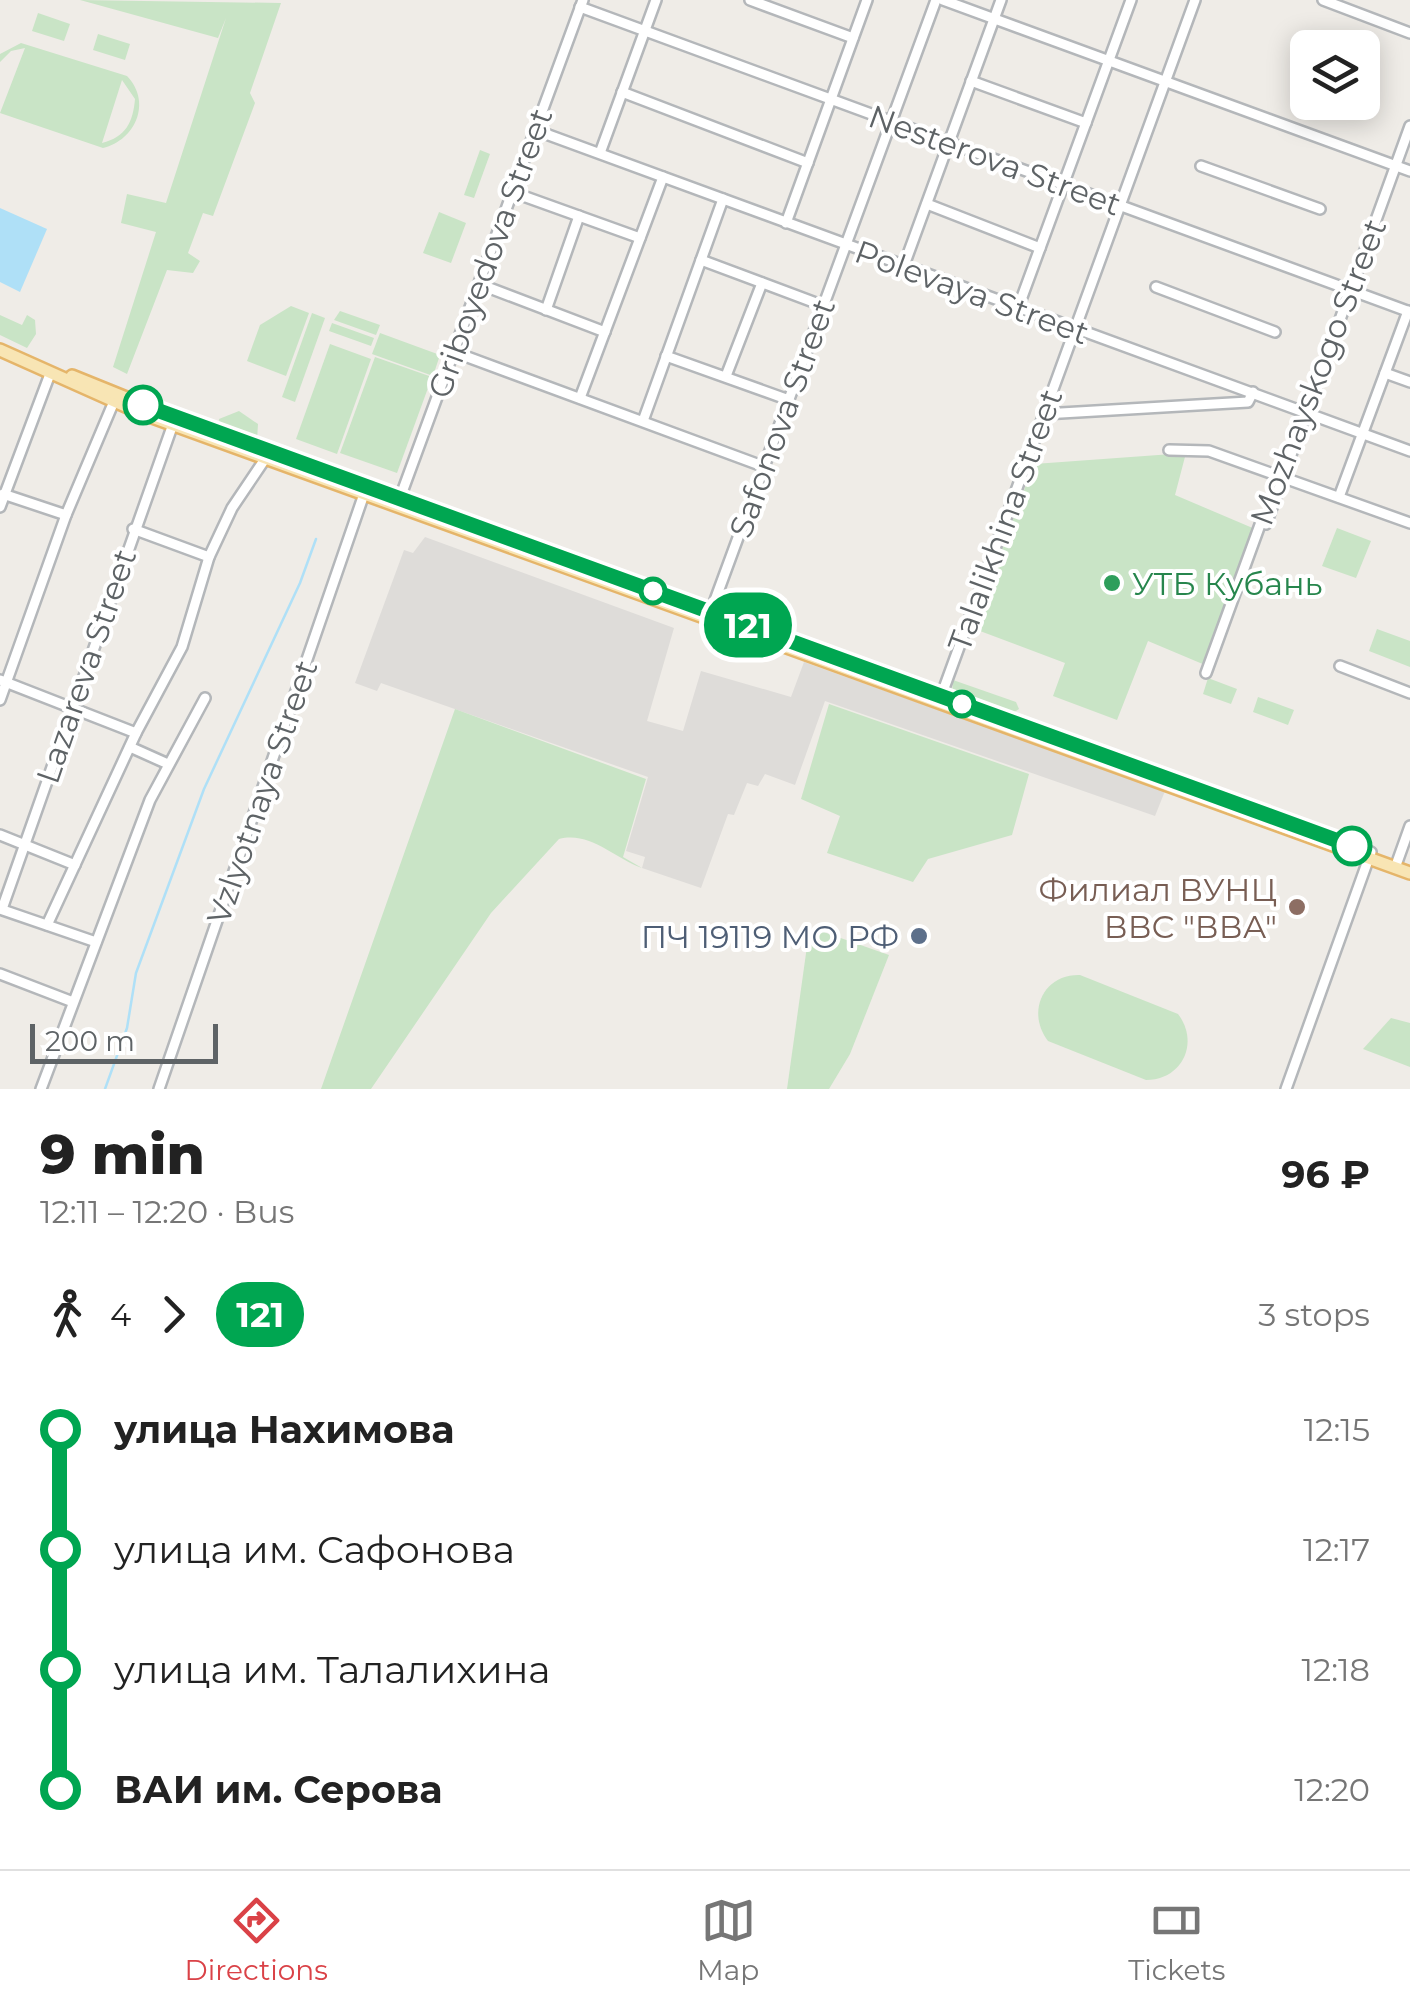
<!DOCTYPE html>
<html lang="en">
<head>
<meta charset="utf-8">
<style>
	body { margin:0; font-family:Montserrat,sans-serif; background:#f6f6f6; color:#222; height:100vh; display:flex; flex-direction:column; font-size:38px; white-space:nowrap }
	* { box-sizing:border-box; margin:0 }
	p { font-size:32px; color:#767676 }
	.icon { flex:none; width:55px; height:55px; fill:none; stroke:currentColor; stroke-width:2; stroke-linecap:round; stroke-linejoin:round }
	.map { position:relative; height:1089px; overflow:hidden }
	.sheet { display:flex; flex-direction:column; background:#fff; flex:1 }
	.sheet>* { flex:none }
	.badge { padding:0 20px; border-radius:32px; font-size:35px; line-height:65px }
	.fabs { position:absolute; left:1290px; top:30px; display:grid; gap:20px }
	.fabs a { display:grid; place-items:center; width:90px; height:90px; border-radius:15px; background:#fff; box-shadow:0 5px 25px #0003; font-size:50px }
	.scale { position:absolute; left:30px; bottom:25px; width:188px; box-sizing:border-box; padding-left:10px; border:5px solid #5e6366; border-top:0; font-size:28px; line-height:35px; white-space:nowrap; color:#5e6366; -webkit-text-stroke:8px #fff; paint-order:stroke }
	.map>.badge { position:absolute; translate:-50% -50%; box-shadow:0 0 0 5px #fff }
	.legs { display:flex; align-items:center; gap:15px; height:110px; padding:0 40px; font-size:32px }
	.legs p { margin-inline-start:auto }
	.summary { display:flex; align-items:center; justify-content:space-between; height:170px; padding:0 40px }
	h1 { font-size:55px; font-weight:800; line-height:75px }
	ul { padding:0 40px; list-style:none }
	li { display:flex; align-items:center; gap:35px; height:120px; font-size:38px }
	li i { display:grid; place-items:center; width:15px; height:100%; margin:0 12px; background:currentColor }
	li i::after { content:''; width:25px; height:25px; margin:-12px; border:8px solid; border-radius:50%; background:#fff }
	li p { margin-inline-start:auto }
	li:first-child i { background:linear-gradient(#0000 50%,currentColor 0) }
	li:last-child i { background:linear-gradient(currentColor 50%,#0000 0) }
	.menu { display:flex; justify-content:space-around; align-items:center; height:140px; border-top:2px solid #e0e0e0; background:#fff; font-size:28px; color:#767676 }
	.menu a { display:grid; justify-items:center; gap:5px }
	.menu .current { color:#da4247 }
	.map>svg:first-child { display:block }
</style>
</head>
<body>
<div class="map">
<svg width="1410" height="1089" viewBox="0 0 1410 1089">
	<rect width="100%" height="100%" fill="#efece7"/>
	<!-- industrial -->
	<polygon fill="#dedcd9" points="425,537 674,628 647,721 683,731 701,671 791,697 804,662 1165,791 1155,816 825,701 795,785 765,774 758,786 747,783 734,815 728,814 701,888 642,868 645,857 626,851 648,777 381,683 377,691 355,683 404,550 413,553"/>
	<!-- green -->
	<g fill="#c9e4c6" fill-rule="evenodd">
		<polygon points="80,0 281,3 250,93 255,103 213,216 203,213 188,253 200,261 193,273 167,270 127,374 113,367 156,232 121,223 127,194 166,203 226,18 218,38"/>
		<polygon points="38,13 70,24 64,41 32,31"/>
		<polygon points="98,34 130,44 125,60 93,50"/>
		<path d="M21,43L127,76C152,102 136,140 103,148L0,113L25,48L11,51L0,62V54ZM122,80L135,99C133,122 126,137 102,143Z"/>
		<polygon points="480,150 490,154 474,198 464,195"/>
		<polygon points="439,212 466,223 451,263 423,253"/>
		<polygon points="291,306 309,313 286,376 247,361 260,325"/>
		<polygon points="340,311 380,325 376,335 334,320"/>
		<polygon points="312,313 325,318 295,402 282,397"/>
		<polygon points="0,315 22,325 27,315 35,320 36,334 27,348 0,335"/>
		<polygon points="332,323 374,338 371,346 329,331"/>
		<polygon points="380,333 440,355 433,376 372,354"/>
		<polygon points="330,344 371,359 337,454 296,439"/>
		<polygon points="375,357 432,377 397,473 340,453"/>
		<polygon points="239,411 258,424 257,440 220,427 219,419"/>
		<polygon points="1186,453 1175,495 1255,529 1205,665 1148,641 1117,720 1053,696 1065,663 972,628 1034,464"/>
		<polygon points="1337,528 1371,541 1356,578 1322,566"/>
		<polygon points="1377,629 1410,641 1410,667 1369,651"/>
		<polygon points="1208,678 1237,689 1231,704 1203,694"/>
		<polygon points="953,680 1016,702 1019,709 1011,714 952,693"/>
		<polygon points="1258,697 1294,710 1288,725 1253,712"/>
		<polygon points="829,704 1029,774 1012,835 928,859 913,882 827,853 840,816 801,799"/>
		<path d="M455,709L646,779L623,857L642,868C614,858 590,831 559,839L491,913L371,1089H321Z"/>
		<polygon points="815,929 889,955 850,1054 829,1089 787,1089 809,932"/>
		<path d="M1080,975L1178,1014C1200,1043 1182,1080 1146,1080L1048,1041C1026,1012 1043,974 1080,975Z"/>
		<polygon points="1391,1018 1410,1023 1410,1067 1363,1049"/>
	</g>
	<!-- water -->
	<polygon fill="#afe0f7" points="0,208 47,229 20,292 0,282"/>
	<g fill="none" stroke-linecap="round" stroke-linejoin="round">
		<!-- stream -->
		<polyline stroke="#afe0f7" stroke-width="2.5" points="105,1089 127,1028 136,973 204,789 300,583 316,539"/>
		<defs>
			<g id="minor">
				<polyline points="750,0 853,38"/>
				<polyline points="943,0 1410,171"/>
				<polyline points="1323,0 1410,33"/>
				<polyline points="580,7 1410,312"/>
				<polyline points="971,81 1086,123"/>
				<polyline points="622,92 808,163"/>
				<polyline points="535,130 1410,451"/>
				<polyline points="600,153 656,0"/>
				<polyline points="1201,166 1320,209"/>
				<polyline points="512,192 640,238"/>
				<polyline points="927,204 1040,248"/>
				<polyline points="786,223 867,0"/>
				<polyline points="701,260 824,306"/>
				<polyline points="903,268 1001,0"/>
				<polyline points="479,284 605,332"/>
				<polyline points="1156,287 1275,332"/>
				<polyline points="1018,308 1131,0"/>
				<polyline points="546,310 579,216"/>
				<polyline points="454,352 765,467"/>
				<polyline points="666,356 789,400"/>
				<polyline points="1385,373 1410,382"/>
				<polyline points="726,376 762,283"/>
				<polyline points="580,398 663,177"/>
				<polyline points="1044,414 1248,402 1253,392"/>
				<polyline points="643,421 723,199"/>
				<polyline points="1169,450 1209,451 1410,523"/>
				<polyline points="3,494 66,515"/>
				<polyline points="1339,497 1408,311"/>
				<polyline points="397,506 583,0"/>
				<polyline points="0,507 50,374"/>
				<polyline points="133,529 209,557"/>
				<polyline points="711,611 936,0"/>
				<polyline points="1340,666 1410,693"/>
				<polyline points="1206,673 1261,522 1266,524 1410,126"/>
				<polyline points="0,680 136,733"/>
				<polyline points="0,700 66,515 115,399"/>
				<polyline points="939,702 1195,0"/>
				<polyline points="130,747 168,764"/>
				<polyline points="0,835 75,865"/>
				<polyline points="1395,868 1410,826"/>
				<polyline points="0,909 96,942"/>
				<polyline points="2,909 173,424"/>
				<polyline points="47,925 136,733 182,647 209,557 232,508 265,459"/>
				<polyline points="0,974 73,1002"/>
				<polyline points="41,1089 150,800 205,698"/>
				<polyline points="159,1089 364,494"/>
				<polyline points="1286,1089 1371,852"/>
			</g>
			<g id="major">
				<polyline points="0,350 141,413 1410,873"/>
				<polyline points="72,376 161,412"/>
				<polyline points="188,421 392,496"/>
				<polyline points="437,513 486,530"/>
				<polyline points="559,557 862,667"/>
				<polyline points="1123,762 1284,821"/>
			</g>
		</defs>
		<!-- minor casing -->
		<use href="#minor" stroke="#b4b7ba" stroke-width="14"/>
		<!-- major casing -->
		<use href="#major" stroke="#e5b56a" stroke-width="16"/>
		<!-- minor -->
		<use href="#minor" stroke="#fff" stroke-width="9"/>
		<!-- major -->
		<use href="#major" stroke="#f8e5b4" stroke-width="11"/>
	</g>
	<g fill="none" stroke-linecap="round" stroke-linejoin="round">
		<defs>
			<polyline id="line-1" points="143,405 1352,846"/>
		</defs>
		<!-- line-1 casing -->
		<use href="#line-1" stroke="#fff" stroke-width="22"/>
		<!-- line-1 -->
		<use href="#line-1" stroke="#00a651" stroke-width="15"/>
	</g>
	<!-- markers -->
	<g fill="#fff" stroke="#00a651" stroke-width="5">
		<circle cx="143" cy="405" r="18"/>
		<circle cx="653" cy="591" r="12"/>
		<circle cx="962" cy="704" r="12"/>
		<circle cx="1352" cy="846" r="18"/>
	</g>
	<circle fill="#2e9e5b" stroke="#fff" stroke-width="4" cx="1112" cy="583" r="10"/>
	<circle fill="#8d6e63" stroke="#fff" stroke-width="4" cx="1297" cy="907" r="10"/>
	<circle fill="#5c6f8a" stroke="#fff" stroke-width="4" cx="919" cy="936" r="10"/>
	<g text-anchor="middle" dominant-baseline="central" stroke-width="8" stroke-linejoin="round" paint-order="stroke">
		<!-- street labels -->
		<g font-size="32" fill="#5e6366" stroke="#fff">
			<text transform="translate(995 160) rotate(20)">Nesterova Street</text>
			<text transform="translate(490 253) rotate(-70)">Griboyedova Street</text>
			<text transform="translate(972 292) rotate(20)">Polevaya Street</text>
			<text transform="translate(1318 372) rotate(-69)">Mozhayskogo Street</text>
			<text transform="translate(782 418) rotate(-70)">Safonova Street</text>
			<text transform="translate(1005 520) rotate(-70)">Talalikhina Street</text>
			<text transform="translate(86 666) rotate(-71)">Lazareva Street</text>
			<text transform="translate(262 792) rotate(-71)">Vzlyotnaya Street</text>
		</g>
		<!-- leisure labels -->
		<g font-size="32" fill="#27864d" stroke="#fff" text-anchor="start">
			<text x="1132" y="583">УТБ Кубань</text>
		</g>
		<!-- education labels -->
		<g font-size="32" fill="#785e54" stroke="#fff" text-anchor="end">
			<text x="1277" y="889">Филиал ВУНЦ<tspan x="1277" dy="37">ВВС "ВВА"</tspan></text>
		</g>
		<!-- service labels -->
		<g font-size="32" fill="#4e5e75" stroke="#fff" text-anchor="end">
			<text x="899" y="936">ПЧ 19119 МО РФ</text>
		</g>
	</g>
</svg>
<div class="fabs">
<a><svg class="icon" aria-label="layers" viewBox="0 0 24 24"><path d="M12 4l9 5-9 5-9-5zM3 14l9 5 9-5"/></svg></a>
</div>
<div class="scale">200 m</div>
<b class="badge" style="left:748px;top:625px;background:#00a651;color:#fff">121</b>
</div>
<section class="sheet">
<div class="summary"><div><h1>9 min</h1><p>12:11 – 12:20 · Bus</p></div><b>96 ₽</b></div>
<div class="legs"><svg class="icon" aria-label="walk" viewBox="0 0 24 24"><circle cx="13" cy="4" r="2"/><path d="M13 8l-2 6 4 7M11 14l-3 7M7 12l3-4h3l4 4"/></svg>4<svg class="icon" aria-label="forward" viewBox="0 0 24 24"><path d="M9 5l7 7-7 7"/></svg><b class="badge" style="background:#00a651;color:#fff">121</b><p>3 stops</p></div>
<ul>
<li><i style="color:#00a651"></i><b>улица Нахимова</b><p>12:15</p></li>
<li><i style="color:#00a651"></i><span>улица им. Сафонова</span><p>12:17</p></li>
<li><i style="color:#00a651"></i><span>улица им. Талалихина</span><p>12:18</p></li>
<li><i style="color:#00a651"></i><b>ВАИ им. Серова</b><p>12:20</p></li>
</ul>
</section>
<nav class="menu">
<a class="current"><svg class="icon" aria-label="directions" viewBox="0 0 24 24"><path d="M12 3l9 9-9 9-9-9zM9 14v-3h6M13 9l2 2-2 2"/></svg>Directions</a>
<a><svg class="icon" aria-label="map" viewBox="0 0 24 24"><path d="M3 6l6-2 6 2 6-2v14l-6 2-6-2-6 2zM9 4v14M15 6v14"/></svg>Map</a>
<a><svg class="icon" aria-label="tickets" viewBox="0 0 24 24"><path d="M3 7h18v10H3zM15 7v10"/></svg>Tickets</a>
</nav>
</body>
</html>
